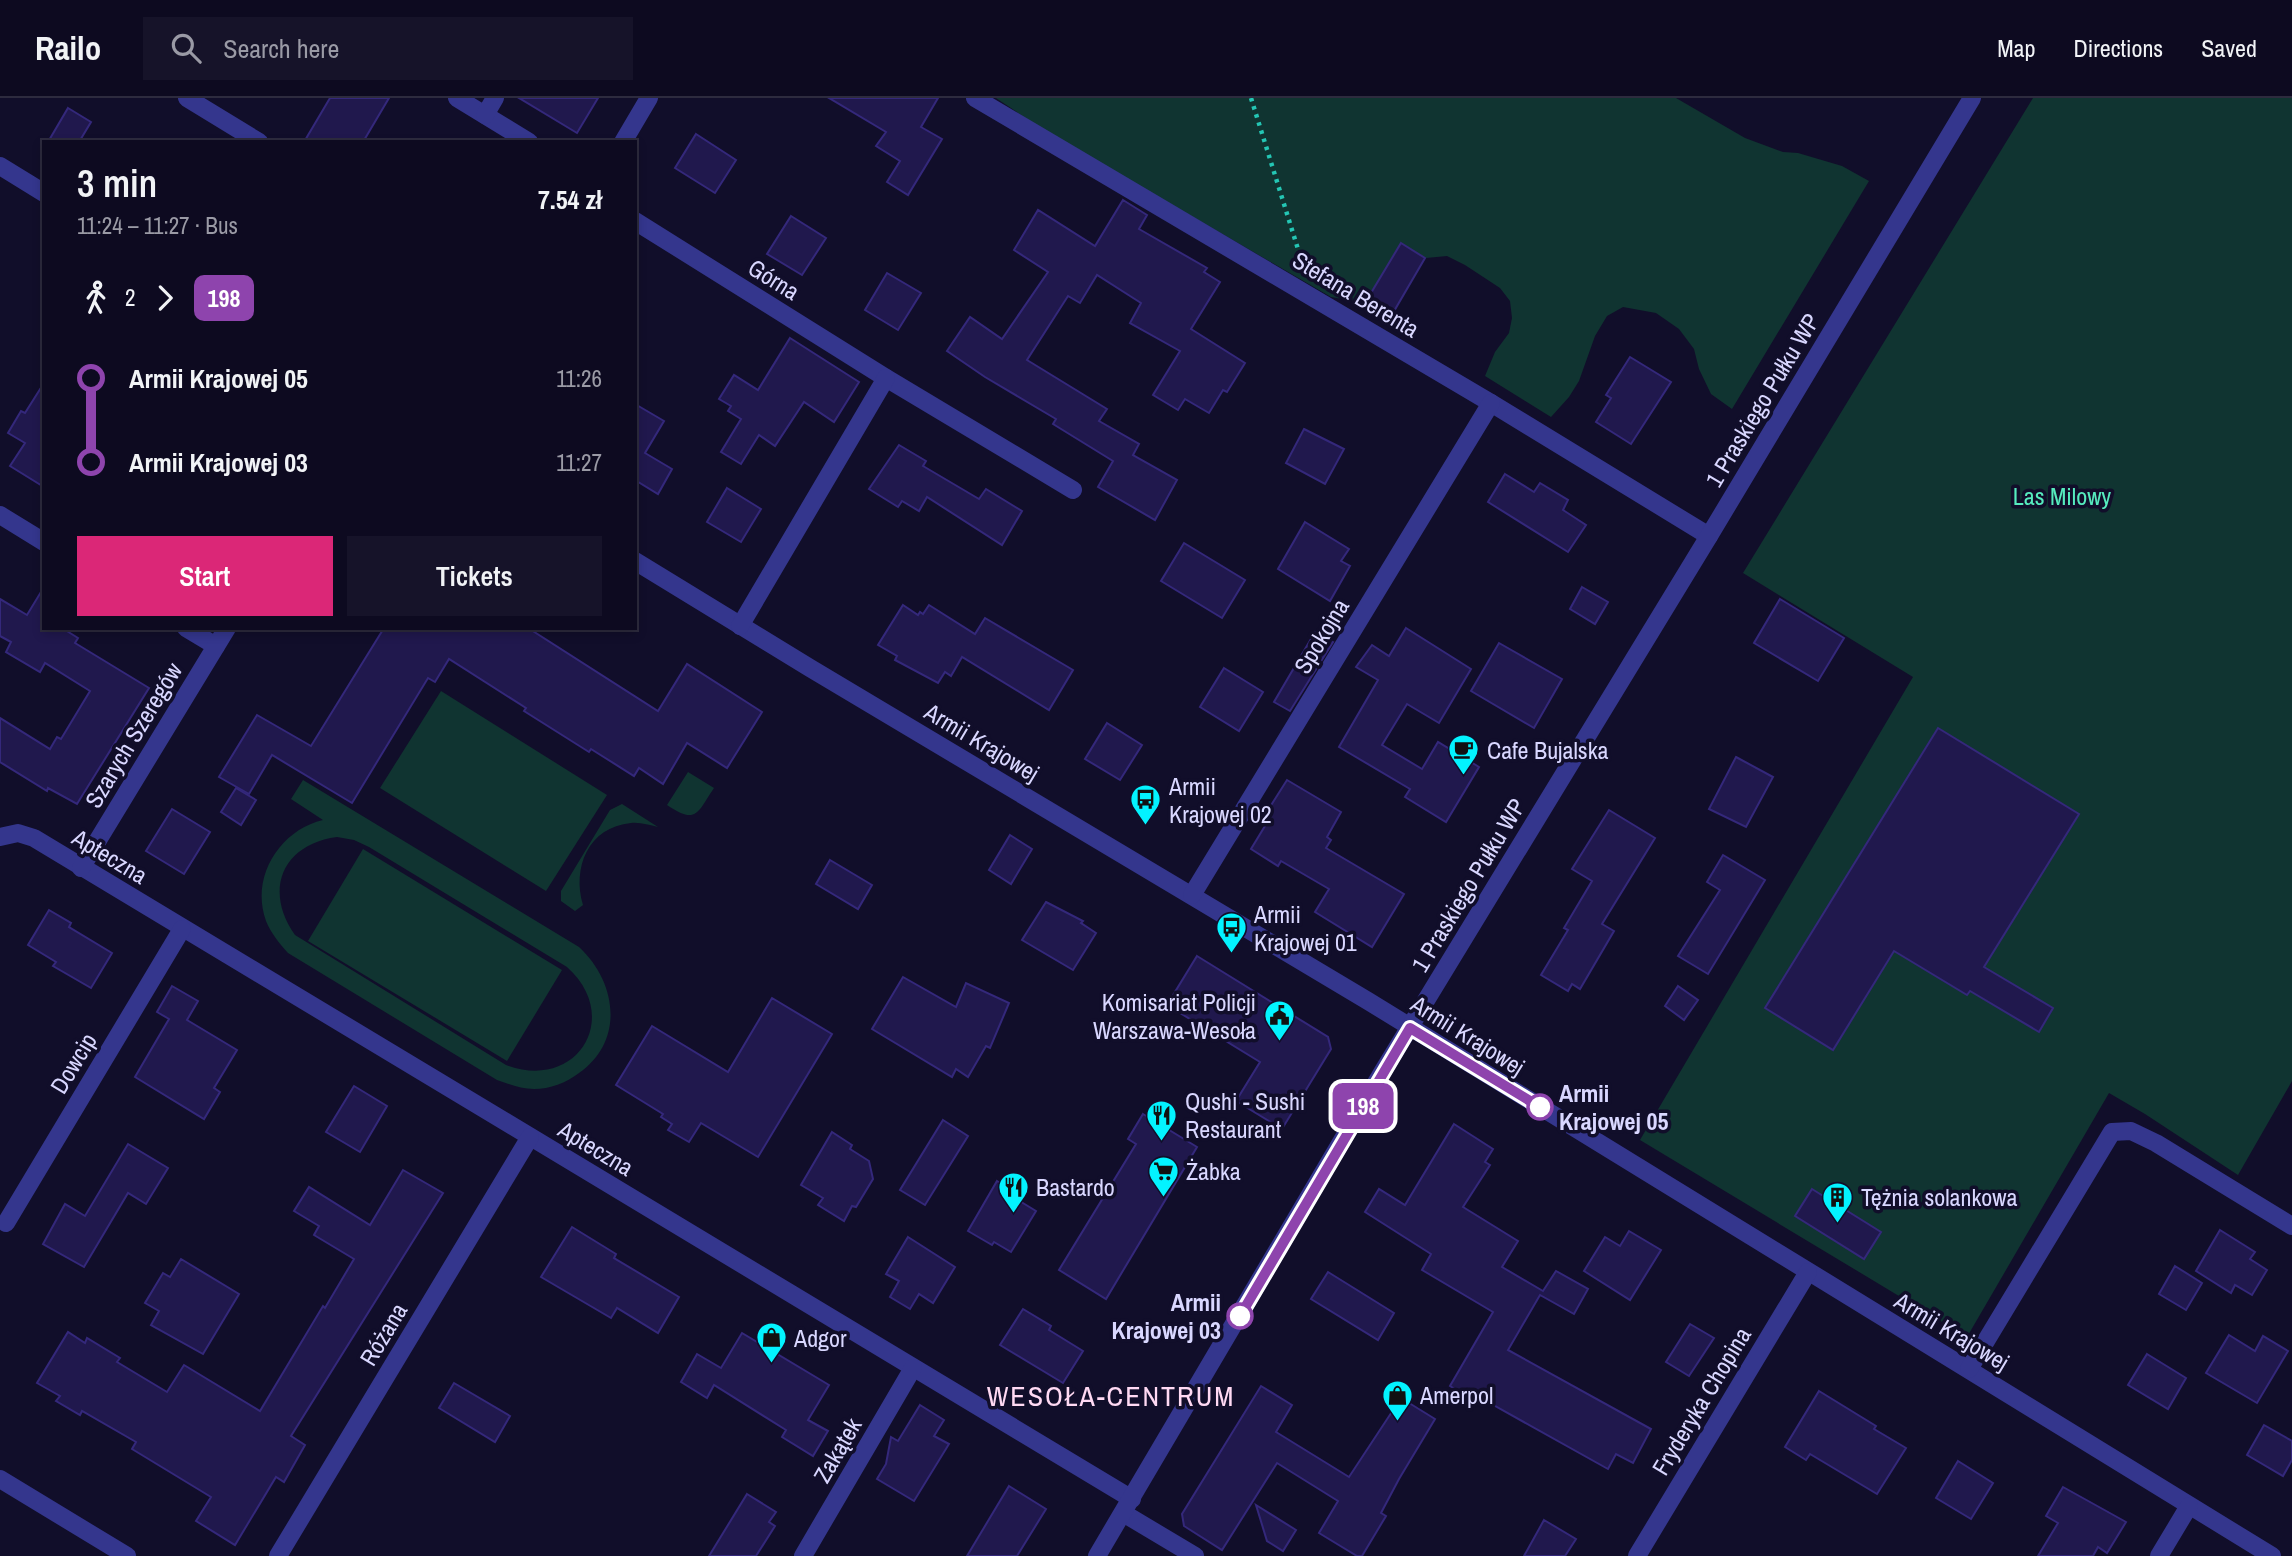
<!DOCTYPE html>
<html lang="en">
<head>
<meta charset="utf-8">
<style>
	body { margin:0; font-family:"Archivo Narrow",sans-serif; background:#161329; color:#f1f3f6; height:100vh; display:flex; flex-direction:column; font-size:26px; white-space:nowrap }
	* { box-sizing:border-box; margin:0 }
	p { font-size:23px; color:#9a9aa5 }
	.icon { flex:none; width:38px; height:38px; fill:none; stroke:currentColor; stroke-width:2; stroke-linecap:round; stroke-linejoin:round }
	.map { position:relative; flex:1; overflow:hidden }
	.sheet { position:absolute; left:42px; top:42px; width:595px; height:490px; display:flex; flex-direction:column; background:#0d0a20; border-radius:0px; box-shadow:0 4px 10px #0003,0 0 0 2px #2d2b3e }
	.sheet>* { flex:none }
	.badge { padding:0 14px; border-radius:10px; font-size:24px; line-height:46px }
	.map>.badge { position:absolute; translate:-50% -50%; box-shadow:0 0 0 4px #fff }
	.legs { display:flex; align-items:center; gap:10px; height:77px; padding:0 35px; font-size:23px }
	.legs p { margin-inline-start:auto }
	.headline { display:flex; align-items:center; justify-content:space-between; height:119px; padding:0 35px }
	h1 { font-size:38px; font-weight:600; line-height:52px }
	.primary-button { display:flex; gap:14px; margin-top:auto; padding:14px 35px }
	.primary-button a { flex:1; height:80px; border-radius:0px; background:#db2777; color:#fff; font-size:28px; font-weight:600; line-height:80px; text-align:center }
	.primary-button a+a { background:#161329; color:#f1f3f6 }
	ul { padding:0 35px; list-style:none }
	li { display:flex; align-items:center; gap:24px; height:84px; font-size:26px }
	li i { display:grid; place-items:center; width:10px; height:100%; margin:0 9px; background:currentColor }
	li i::after { content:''; width:18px; height:18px; margin:-9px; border:5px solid; border-radius:50%; background:#0d0a20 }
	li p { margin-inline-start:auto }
	li:first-child i { background:linear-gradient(#0000 50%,currentColor 0) }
	li:last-child i { background:linear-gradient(currentColor 50%,#0000 0) }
	header { display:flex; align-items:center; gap:42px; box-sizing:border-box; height:98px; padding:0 35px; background:#0d0a20; border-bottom:2px solid #2d2b3e }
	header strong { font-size:33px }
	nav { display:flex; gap:38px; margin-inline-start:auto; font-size:24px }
	.search { width:490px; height:63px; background:#161329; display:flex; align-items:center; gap:18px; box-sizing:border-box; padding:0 24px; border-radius:0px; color:#9a9aa5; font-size:26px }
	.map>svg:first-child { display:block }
</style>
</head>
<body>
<header>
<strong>Railo</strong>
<div class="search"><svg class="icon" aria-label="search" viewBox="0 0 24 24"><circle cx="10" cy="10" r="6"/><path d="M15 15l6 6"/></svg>Search here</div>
<nav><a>Map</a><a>Directions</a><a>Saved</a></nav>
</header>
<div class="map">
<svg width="2292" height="1458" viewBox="0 0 2292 1458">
	<rect width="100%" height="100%" fill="#110e2a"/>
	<!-- green -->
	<g fill="#103431" fill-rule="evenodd">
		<polygon points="996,0 1676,0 1745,40 1783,54 1798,55 1842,68 1869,83 1732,311 1711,296 1699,271 1694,251 1679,231 1656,215 1623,209 1607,218 1595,238 1579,283 1569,299 1551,319 1485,278 1495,254 1509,235 1512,220 1510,203 1500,190 1465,167 1447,158 1426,160 1401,145 1365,205 1331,199 1045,33"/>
		<polygon points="2033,0 2292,0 2292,983 2238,1077 2145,1016 2109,995 1967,1239 1640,1042 1913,579 1743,475"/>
		<polygon points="441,593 607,697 546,793 380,690"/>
		<path d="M688,674L714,690C697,715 697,727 667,707Z"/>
		<path d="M303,682L579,849C617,884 625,943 579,975C566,985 550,991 534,991C521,991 509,986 497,982L288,855C279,845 271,835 266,823C250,779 280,732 323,722L291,701ZM337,739L354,742L369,749L567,869C623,919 577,994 506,967L295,837C263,792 283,746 337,739Z"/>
		<path d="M622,706L658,729C649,727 640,724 631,725C588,729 572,770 583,807L575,813L561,803V793L610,712Z"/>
		<polygon points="363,751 562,872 507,963 308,843"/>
	</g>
	<!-- building -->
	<g fill="#20184d" stroke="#34287b" stroke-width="2">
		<polygon points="330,0 389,0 363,44 304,44"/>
		<polygon points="519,0 598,0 577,35"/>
		<polygon points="829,0 938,0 921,29 942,41 908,97 887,84 900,63 876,48 886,34"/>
		<polygon points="68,10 91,24 79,44 48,44"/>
		<polygon points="696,36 736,62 715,95 675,70"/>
		<polygon points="1123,102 1147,117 1139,131 1207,170 1204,174 1220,184 1191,231 1245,265 1227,294 1223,292 1209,315 1185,301 1178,312 1153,297 1180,253 1130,225 1141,205 1097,177 1080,205 1068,198 1027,262 1107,311 1099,323 1139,346 1133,357 1177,382 1155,422 1098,389 1113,363 1053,326 1056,321 985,279 947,253 970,219 1002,241 1048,174 1014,152 1038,112 1095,148"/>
		<polygon points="791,118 826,140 802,177 767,156"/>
		<polygon points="1401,145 1425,160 1390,220 1365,205"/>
		<polygon points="887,175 921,195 898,232 865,212"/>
		<polygon points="790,240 859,284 834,324 804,304 775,348 759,337 741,366 721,354 741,321 728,313 731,308 719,301 734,277 758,292"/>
		<polygon points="1630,259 1671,284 1631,346 1596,324 1611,300 1606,297"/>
		<polygon points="44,285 44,389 10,368 25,345 8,335 21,313 25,315"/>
		<polygon points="635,306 664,323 645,355 672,371 658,396 635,382"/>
		<polygon points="1304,331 1344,351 1325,386 1286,365"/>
		<polygon points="899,347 926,363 923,368 979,401 986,391 1022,413 1002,447 927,399 919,413 902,403 898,409 869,391"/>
		<polygon points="1505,376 1534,394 1540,385 1568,402 1563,412 1586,427 1568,454 1488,404"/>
		<polygon points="727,390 761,411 741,444 707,424"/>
		<polygon points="1305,424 1349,451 1341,463 1350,468 1330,503 1278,471"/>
		<polygon points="1184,445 1245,482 1222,520 1161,483"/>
		<polygon points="44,489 44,530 62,530 78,540 75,545 149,590 77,706 48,690 47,693 0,664 0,620 50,651 57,639 61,641 90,593 45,565 40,574 6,554 11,544 0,538 0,501 27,517"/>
		<polygon points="1582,489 1608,504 1595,526 1570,511"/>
		<polygon points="1780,501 1844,540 1818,583 1754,545"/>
		<polygon points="903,507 918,517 920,514 923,516 929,507 975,536 985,520 1073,572 1049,612 962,559 951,578 945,574 938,585 895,562 897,558 878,547"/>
		<polygon points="384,530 528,530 658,613 687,566 762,614 727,670 687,645 663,686 639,670 634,678 591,651 589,654 524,613 526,610 449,561 435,584 428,580 352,705 272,657 249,696 219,679 257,617 311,648"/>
		<polygon points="1406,530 1471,571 1439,625 1407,606 1382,647 1422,671 1438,644 1479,669 1446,724 1405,699 1410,691 1339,649 1378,582 1356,569 1372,547 1389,558"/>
		<polygon points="1315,534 1333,544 1290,613 1274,604"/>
		<polygon points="1499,545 1562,581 1534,630 1471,593"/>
		<polygon points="1224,570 1263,594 1239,633 1200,609"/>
		<polygon points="1107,625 1142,647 1120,682 1085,661"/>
		<polygon points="1938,630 2079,716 1984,869 2053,910 2039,934 1970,893 1967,897 1894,853 1833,952 1765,910"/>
		<polygon points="1736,659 1773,679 1746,729 1709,711"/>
		<polygon points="1287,682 1341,714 1327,739 1331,742 1326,750 1404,796 1372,849 1315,814 1329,791 1281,763 1278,768 1251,751 1268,723 1263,720"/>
		<polygon points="236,690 256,702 241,727 221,714"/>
		<polygon points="172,711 210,734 184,776 146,753"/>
		<polygon points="1609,712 1655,740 1602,826 1614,833 1580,891 1572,886 1568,893 1541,877 1568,832 1564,830 1592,783 1572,771"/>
		<polygon points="1010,737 1032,751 1011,786 989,772"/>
		<polygon points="1723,757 1765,782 1708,876 1678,858 1720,792 1707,784"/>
		<polygon points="830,762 872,787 858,811 816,786"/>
		<polygon points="1046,804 1083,823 1081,825 1096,835 1073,872 1022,842"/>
		<polygon points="49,812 71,825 69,829 112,855 91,890 53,868 56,864 28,847"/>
		<polygon points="1197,858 1328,939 1331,951 1282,1031 1236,1003 1260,964 1167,907"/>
		<polygon points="903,879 956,909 966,885 1009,905 990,950 986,948 968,979 956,971 952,979 872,931"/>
		<polygon points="172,888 198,903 187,922 237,952 214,990 220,994 204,1021 135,979 169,921 157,914"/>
		<polygon points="1678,888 1698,902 1684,922 1665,908"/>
		<polygon points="772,900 832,936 758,1059 701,1025 689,1044 668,1032 672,1026 661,1019 663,1016 616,987 652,928 728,974"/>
		<polygon points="354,988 387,1008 360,1054 326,1034"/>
		<polygon points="1143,1016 1197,1049 1106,1201 1059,1172 1136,1046 1128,1041"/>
		<polygon points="943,1022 968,1038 925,1107 900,1092"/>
		<polygon points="1454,1026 1493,1051 1485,1064 1490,1067 1463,1109 1518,1143 1502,1169 1543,1193 1556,1173 1588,1191 1574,1216 1540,1197 1508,1252 1651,1331 1633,1365 1616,1356 1608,1371 1479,1299 1476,1304 1450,1288 1493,1214 1422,1172 1431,1156 1365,1114 1379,1091 1405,1107"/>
		<polygon points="832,1034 852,1047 850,1051 869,1063 873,1081 856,1109 852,1108 844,1123 818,1107 823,1100 801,1087"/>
		<polygon points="128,1046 168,1070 146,1106 128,1095 84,1169 43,1146 65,1106 85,1118"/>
		<polygon points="403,1072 443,1095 291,1338 305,1347 284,1384 276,1379 235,1447 196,1423 211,1399 132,1351 136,1344 82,1313 80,1317 56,1303 60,1298 37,1285 68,1234 85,1245 87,1240 120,1260 117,1264 167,1294 184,1267 260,1313 323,1208 325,1210 354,1161 314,1137 319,1128 294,1113 309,1089 370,1127"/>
		<polygon points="997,1083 1021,1098 1018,1102 1036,1113 1011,1154 994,1144 992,1147 968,1133"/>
		<polygon points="1812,1091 1881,1134 1864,1161 1795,1118"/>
		<polygon points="572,1129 616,1156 614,1160 679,1199 658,1235 617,1210 611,1220 541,1179"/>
		<polygon points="2220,1132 2255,1154 2250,1161 2267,1172 2252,1197 2235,1187 2231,1195 2196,1173"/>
		<polygon points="1629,1133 1661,1152 1630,1202 1584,1173 1605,1139 1620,1148"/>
		<polygon points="908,1139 955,1169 933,1205 919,1196 910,1211 890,1199 899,1183 886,1176"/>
		<polygon points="181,1161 239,1196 203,1256 151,1227 159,1213 145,1205 163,1175 170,1179"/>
		<polygon points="2175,1168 2202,1185 2186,1212 2159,1196"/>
		<polygon points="1328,1174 1394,1215 1378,1242 1311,1201"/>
		<polygon points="1023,1211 1051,1228 1049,1232 1083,1253 1063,1285 1000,1247"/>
		<polygon points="1690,1226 1714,1240 1689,1278 1666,1264"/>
		<polygon points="742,1235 829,1287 808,1322 828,1333 813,1358 782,1339 786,1332 714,1287 707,1300 681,1284 697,1256 721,1270"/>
		<polygon points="2229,1237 2255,1253 2263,1238 2288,1253 2257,1305 2206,1275"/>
		<polygon points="2147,1256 2186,1280 2168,1311 2128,1287"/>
		<polygon points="454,1285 510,1318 495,1344 439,1310"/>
		<polygon points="1261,1288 1292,1307 1276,1334 1349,1379 1401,1300 1435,1321 1399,1381 1381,1415 1386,1418 1362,1458 1357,1458 1319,1435 1338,1403 1277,1365 1222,1452 1184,1428 1182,1416"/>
		<polygon points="1819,1293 1876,1328 1874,1331 1906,1350 1877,1396 1810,1356 1806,1362 1785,1349"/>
		<polygon points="920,1307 944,1322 934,1338 949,1346 914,1403 877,1381 886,1366 891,1339 898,1343"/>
		<polygon points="2264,1327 2292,1343 2292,1362 2283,1378 2247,1357"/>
		<polygon points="1958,1363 1993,1385 1971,1421 1936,1400"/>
		<polygon points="1009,1388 1046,1411 1017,1458 967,1458"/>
		<polygon points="2063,1389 2126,1424 2107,1455 2098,1449 2093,1458 2038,1458 2058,1425 2046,1418"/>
		<polygon points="747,1396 776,1414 769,1424 775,1428 756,1458 709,1458"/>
		<polygon points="1256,1407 1296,1432 1283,1453 1267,1443"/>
		<polygon points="1544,1422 1576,1441 1565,1458 1524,1458"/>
	</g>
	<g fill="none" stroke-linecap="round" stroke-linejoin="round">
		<!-- path -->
		<polyline stroke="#24c6b4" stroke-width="4.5" stroke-dasharray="3.5 5" stroke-linecap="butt" points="1251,0 1302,164"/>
		<!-- minor -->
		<g stroke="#34368d" stroke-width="18">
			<polyline points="187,0 259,44"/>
			<polyline points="457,0 529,44"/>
			<polyline points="975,0 1491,305 1709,438"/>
			<polyline points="485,17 495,0"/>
			<polyline points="623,44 649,0"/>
			<polyline points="0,68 44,95"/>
			<polyline points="635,123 886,280 1073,392"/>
			<polyline points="0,417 44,444"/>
			<polyline points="635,463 810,570 1368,903 2272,1458"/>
			<polyline points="740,528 886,280"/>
			<polyline points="186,530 216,548"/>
			<polyline points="0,739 18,735 34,740 1132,1401"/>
			<polyline points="81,770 227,530"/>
			<polyline points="1192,797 1491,305"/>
			<polyline points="6,1125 182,831"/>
			<polyline points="1969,1271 2112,1034 2131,1033 2156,1045 2292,1128"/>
			<polyline points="0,1381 127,1458"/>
			<polyline points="1123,1415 1195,1458"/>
			<polyline points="278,1458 530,1039"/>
			<polyline points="803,1458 913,1270"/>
			<polyline points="1097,1458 1383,973 1709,438 1972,0"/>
			<polyline points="1637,1458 1808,1174"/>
			<polyline points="2159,1458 2189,1408"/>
		</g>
	</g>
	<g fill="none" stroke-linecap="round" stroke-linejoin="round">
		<defs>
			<polyline id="line-1" points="1240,1218 1410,930 1540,1009"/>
		</defs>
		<!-- line-1 casing -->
		<use href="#line-1" stroke="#fff" stroke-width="16"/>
		<!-- line-1 -->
		<use href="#line-1" stroke="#8e44ad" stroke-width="10"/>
	</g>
	<!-- icons -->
	<defs>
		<symbol id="cafe-pin" viewBox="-11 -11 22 30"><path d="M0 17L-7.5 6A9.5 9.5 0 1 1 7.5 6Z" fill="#03f3ff" stroke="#110e2a"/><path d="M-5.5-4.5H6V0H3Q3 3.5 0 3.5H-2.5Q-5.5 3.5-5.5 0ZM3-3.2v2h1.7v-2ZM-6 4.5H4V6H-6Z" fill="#111"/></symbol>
		<symbol id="bus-pin" viewBox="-11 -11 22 30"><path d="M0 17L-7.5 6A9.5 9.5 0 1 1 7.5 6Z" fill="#03f3ff" stroke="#110e2a"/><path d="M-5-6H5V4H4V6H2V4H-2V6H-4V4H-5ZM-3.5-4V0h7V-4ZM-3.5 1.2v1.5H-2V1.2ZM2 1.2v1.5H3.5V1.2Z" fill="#111"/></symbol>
		<symbol id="civic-pin" viewBox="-11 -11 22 30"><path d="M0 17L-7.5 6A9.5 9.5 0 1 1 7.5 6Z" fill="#03f3ff" stroke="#110e2a"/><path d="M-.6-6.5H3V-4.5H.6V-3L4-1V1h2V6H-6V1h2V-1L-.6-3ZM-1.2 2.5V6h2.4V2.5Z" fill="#111"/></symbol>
		<symbol id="restaurant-pin" viewBox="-11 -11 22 30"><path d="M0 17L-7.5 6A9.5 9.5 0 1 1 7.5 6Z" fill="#03f3ff" stroke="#110e2a"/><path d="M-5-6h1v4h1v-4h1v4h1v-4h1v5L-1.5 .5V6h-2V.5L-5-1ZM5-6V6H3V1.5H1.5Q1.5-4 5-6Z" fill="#111"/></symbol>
		<symbol id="supermarket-pin" viewBox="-11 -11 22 30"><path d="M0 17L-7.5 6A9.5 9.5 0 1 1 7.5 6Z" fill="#03f3ff" stroke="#110e2a"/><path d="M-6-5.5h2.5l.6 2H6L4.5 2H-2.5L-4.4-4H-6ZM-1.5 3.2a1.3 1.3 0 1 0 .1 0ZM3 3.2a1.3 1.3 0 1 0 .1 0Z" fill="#111"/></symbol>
		<symbol id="building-pin" viewBox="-11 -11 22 30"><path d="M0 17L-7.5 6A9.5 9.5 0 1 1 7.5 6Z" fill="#03f3ff" stroke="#110e2a"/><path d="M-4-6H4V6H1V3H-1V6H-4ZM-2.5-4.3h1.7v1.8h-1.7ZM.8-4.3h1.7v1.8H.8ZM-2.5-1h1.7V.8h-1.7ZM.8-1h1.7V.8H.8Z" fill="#111"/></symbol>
		<symbol id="shop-pin" viewBox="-11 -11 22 30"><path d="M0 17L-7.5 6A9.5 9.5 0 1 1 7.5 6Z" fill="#03f3ff" stroke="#110e2a"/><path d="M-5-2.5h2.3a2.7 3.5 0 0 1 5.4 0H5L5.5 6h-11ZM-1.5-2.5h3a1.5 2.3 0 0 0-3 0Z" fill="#111"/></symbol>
	</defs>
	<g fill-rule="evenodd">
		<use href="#cafe-pin" x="1446" y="634" width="35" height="47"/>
		<use href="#bus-pin" x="1128" y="684" width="35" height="47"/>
		<use href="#bus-pin" x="1214" y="812" width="35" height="47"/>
		<use href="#civic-pin" x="1262" y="900" width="35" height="47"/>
		<use href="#restaurant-pin" x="1144" y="1000" width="35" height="47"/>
		<use href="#supermarket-pin" x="1146" y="1056" width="35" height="47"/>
		<use href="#restaurant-pin" x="996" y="1072" width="35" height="47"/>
		<use href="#building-pin" x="1820" y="1082" width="35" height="47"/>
		<use href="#shop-pin" x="754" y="1222" width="35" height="47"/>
		<use href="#shop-pin" x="1380" y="1280" width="35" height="47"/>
	</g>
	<!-- markers -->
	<g fill="#fff" stroke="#8e44ad" stroke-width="3.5">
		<circle cx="1540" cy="1009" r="12"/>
		<circle cx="1240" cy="1218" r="12"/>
	</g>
	<g text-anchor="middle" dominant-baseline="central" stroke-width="7" stroke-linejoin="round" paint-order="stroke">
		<!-- street labels -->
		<g font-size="24" fill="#d9d7ff" stroke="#110e2a">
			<text transform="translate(774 181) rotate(32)">Górna</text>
			<text transform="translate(1356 196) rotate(31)">Stefana Berenta</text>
			<text transform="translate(1762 302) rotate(-59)">1 Praskiego Pułku WP</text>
			<text transform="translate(1321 538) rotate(-59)">Spokojna</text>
			<text transform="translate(133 637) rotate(-59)">Szarych Szeregów</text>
			<text transform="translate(982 644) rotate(31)">Armii Krajowej</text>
			<text transform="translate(110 758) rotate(31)">Apteczna</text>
			<text transform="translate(1468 787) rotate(-59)">1 Praskiego Pułku WP</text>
			<text transform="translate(1468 937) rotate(32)">Armii Krajowej</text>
			<text transform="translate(73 965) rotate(-59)">Dowcip</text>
			<text transform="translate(596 1050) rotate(31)">Apteczna</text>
			<text transform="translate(1952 1233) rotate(31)">Armii Krajowej</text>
			<text transform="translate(383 1236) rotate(-59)">Różana</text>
			<text transform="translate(1701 1303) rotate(-59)">Fryderyka Chopina</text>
			<text transform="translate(837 1352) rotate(-60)">Zakątek</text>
		</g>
		<!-- park labels -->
		<g font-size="24" fill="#56ebbe" stroke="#110e2a">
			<text x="2062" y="398">Las Milowy</text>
		</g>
		<!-- poi labels -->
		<g font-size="24" fill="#d9d7ff" stroke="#110e2a" text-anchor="start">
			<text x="1487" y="652">Cafe Bujalska</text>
			<text x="1169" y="688">Armii<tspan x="1169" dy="28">Krajowej 02</tspan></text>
			<text x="1254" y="816">Armii<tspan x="1254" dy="28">Krajowej 01</tspan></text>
			<text x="1256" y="904" text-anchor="end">Komisariat Policji<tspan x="1256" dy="28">Warszawa-Wesoła</tspan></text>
			<text x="1185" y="1003">Qushi - Sushi<tspan x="1185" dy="28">Restaurant</tspan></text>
			<text x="1186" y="1073">Żabka</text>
			<text x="1036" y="1089">Bastardo</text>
			<text x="1861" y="1099">Tężnia solankowa</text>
			<text x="794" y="1240">Adgor</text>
			<text x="1420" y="1297">Amerpol</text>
		</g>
		<!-- stop labels -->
		<g font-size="24" font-weight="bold" fill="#d9d7ff" stroke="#110e2a" text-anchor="start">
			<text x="1559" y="995">Armii<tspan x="1559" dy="28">Krajowej 05</tspan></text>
			<text x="1221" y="1204" text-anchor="end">Armii<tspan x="1221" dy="28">Krajowej 03</tspan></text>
		</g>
		<!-- quarter labels -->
		<g font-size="28" letter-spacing="2" fill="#ffd9f3" stroke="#110e2a">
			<text x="1111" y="1298">WESOŁA-CENTRUM</text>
		</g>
	</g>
</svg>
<b class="badge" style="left:1363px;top:1008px;background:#8e44ad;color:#fff">198</b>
<section class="sheet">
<div class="headline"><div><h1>3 min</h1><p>11:24 – 11:27 · Bus</p></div><b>7.54 zł</b></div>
<div class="legs"><svg class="icon" aria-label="walk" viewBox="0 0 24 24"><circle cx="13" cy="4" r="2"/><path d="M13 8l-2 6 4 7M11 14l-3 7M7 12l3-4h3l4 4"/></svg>2<svg class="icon" aria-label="forward" viewBox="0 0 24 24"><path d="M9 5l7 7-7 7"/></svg><b class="badge" style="background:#8e44ad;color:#fff">198</b></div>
<ul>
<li><i style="color:#8e44ad"></i><b>Armii Krajowej 05</b><p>11:26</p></li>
<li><i style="color:#8e44ad"></i><b>Armii Krajowej 03</b><p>11:27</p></li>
</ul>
<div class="primary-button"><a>Start</a><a>Tickets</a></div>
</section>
</div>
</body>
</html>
